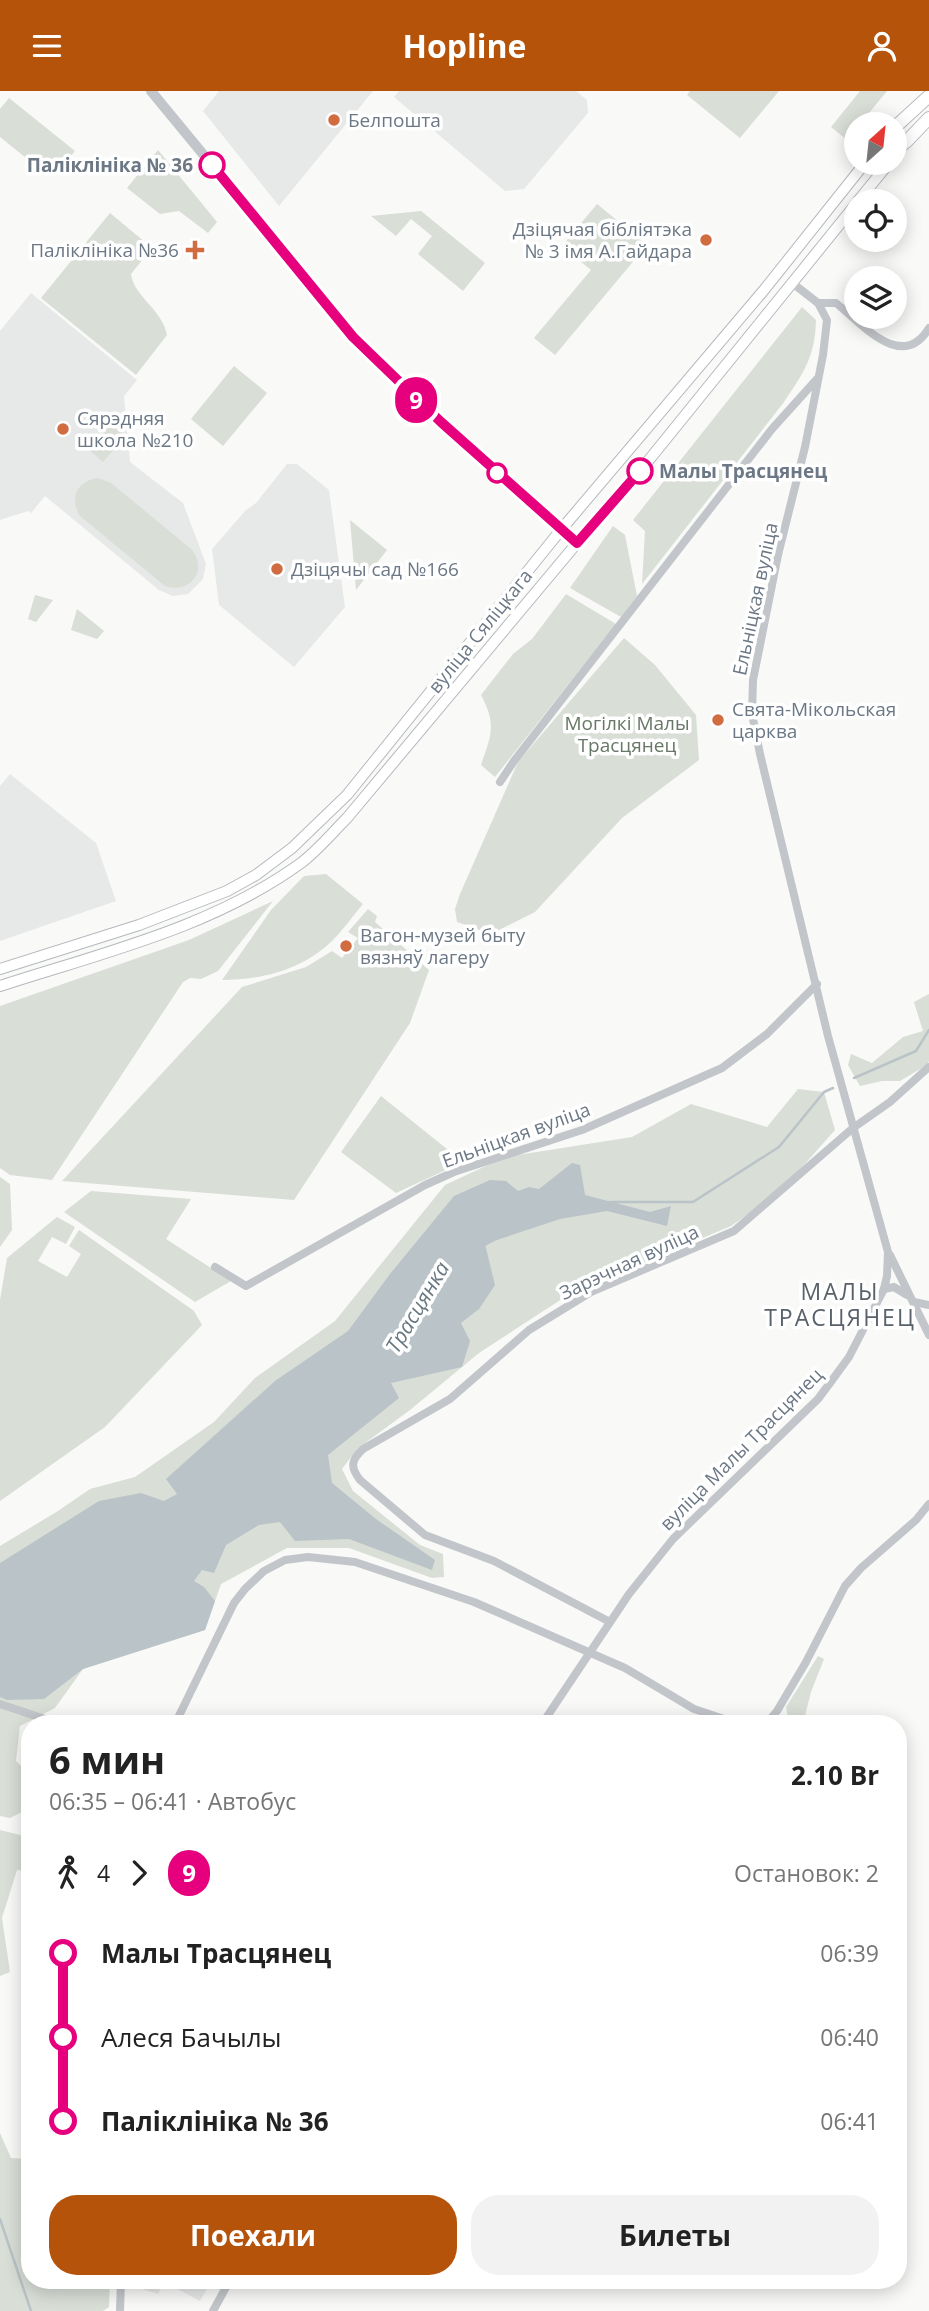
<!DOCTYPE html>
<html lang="ru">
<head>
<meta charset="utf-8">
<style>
	body { margin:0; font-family:"Open Sans",sans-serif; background:#f2f2f2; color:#222; height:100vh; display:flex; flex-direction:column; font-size:26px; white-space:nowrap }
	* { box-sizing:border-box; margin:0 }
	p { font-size:23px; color:#767676 }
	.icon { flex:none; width:38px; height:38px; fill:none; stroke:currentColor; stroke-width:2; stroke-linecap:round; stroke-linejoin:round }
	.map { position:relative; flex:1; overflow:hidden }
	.details { position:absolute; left:21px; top:1624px; width:886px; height:574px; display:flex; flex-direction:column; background:#fff; border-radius:28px; box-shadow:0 4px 18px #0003 }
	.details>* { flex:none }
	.badge { padding:0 14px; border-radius:23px; font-size:24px; line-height:46px }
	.needle { width:46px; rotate:27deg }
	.tools { position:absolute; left:844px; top:21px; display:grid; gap:14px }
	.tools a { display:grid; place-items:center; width:63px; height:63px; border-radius:50%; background:#fff; box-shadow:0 4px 18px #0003; font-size:35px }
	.map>.badge { position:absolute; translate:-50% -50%; box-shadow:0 0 0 4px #fff }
	.legs { display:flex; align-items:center; gap:10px; height:77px; padding:0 28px; font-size:23px }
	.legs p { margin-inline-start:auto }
	.headline { display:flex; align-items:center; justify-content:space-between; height:119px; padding:0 28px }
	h1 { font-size:38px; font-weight:700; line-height:52px }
	.action { display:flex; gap:14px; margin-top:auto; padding:14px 28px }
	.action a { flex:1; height:80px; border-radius:28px; background:#b45309; color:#fff; font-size:28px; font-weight:700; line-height:80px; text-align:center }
	.action a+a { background:#f2f2f2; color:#222 }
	ul { padding:0 28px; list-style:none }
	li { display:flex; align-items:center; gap:24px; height:84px; font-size:26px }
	li i { display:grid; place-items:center; width:10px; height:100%; margin:0 9px; background:currentColor }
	li i::after { content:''; width:18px; height:18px; margin:-9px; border:5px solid; border-radius:50%; background:#fff }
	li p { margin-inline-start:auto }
	li:first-child i { background:linear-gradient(#0000 50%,currentColor 0) }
	li:last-child i { background:linear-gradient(currentColor 50%,#0000 0) }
	header { display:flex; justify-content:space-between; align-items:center; height:91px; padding:0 28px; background:#b45309; color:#fff; font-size:32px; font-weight:700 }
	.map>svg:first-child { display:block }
</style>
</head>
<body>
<header><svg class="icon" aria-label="menu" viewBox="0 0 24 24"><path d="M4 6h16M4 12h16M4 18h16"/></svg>Hopline<svg class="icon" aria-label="person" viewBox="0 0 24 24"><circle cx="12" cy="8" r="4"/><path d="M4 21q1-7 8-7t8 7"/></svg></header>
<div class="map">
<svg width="929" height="2220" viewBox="0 0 929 2220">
	<rect width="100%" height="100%" fill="#f9f9f8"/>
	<!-- built -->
	<g fill="#e7e8e8">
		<polygon points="219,0 373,0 279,115 203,20"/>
		<polygon points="399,0 576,0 587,9 588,22 524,98 505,100 394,6"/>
		<polygon points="31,202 137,289 124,305 130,371 183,412 206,473 203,488 188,503 173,505 159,499 45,405 31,422 28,420 0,429 0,240"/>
		<polygon points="287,373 297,373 329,399 345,516 294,576 219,514 212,458 245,420 256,412"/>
		<polygon points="10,683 96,752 116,810 0,850 0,695"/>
		<polygon points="127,2189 212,2189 200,2210 164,2191 158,2203 126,2193"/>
	</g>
	<!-- green -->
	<g fill="#d9ded7">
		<polygon points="690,0 779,0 740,47 687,4"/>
		<polygon points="860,0 887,0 860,33 856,33 856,39 847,49 831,36"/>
		<polygon points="9,7 75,60 59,79 46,83 0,46 0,18"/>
		<polygon points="158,59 217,131 208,142 179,120 160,123 127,97"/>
		<polygon points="597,113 647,154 555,264 534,247 591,179 562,155"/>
		<polygon points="421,120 485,172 463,200 418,163 432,145 411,128 396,145 371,125"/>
		<path d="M110,122L152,157L131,183C134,206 162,218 167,244L136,284L41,207Z"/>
		<path d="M802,216L816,229C815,266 804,281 784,311L642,493L645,440L633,429Z"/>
		<polygon points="234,275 267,302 223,355 191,328"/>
		<polygon points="109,332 125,345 103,371 88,358"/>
		<path d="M98,387L111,392L191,458C209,478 190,504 165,495L80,425C69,407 77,390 98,387Z"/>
		<polygon points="350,429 387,459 356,499"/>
		<polygon points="613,435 625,444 637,505 621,526 570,497"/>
		<path d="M566,503L616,533L495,686L481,674C491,644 497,634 481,604L513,563L532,548Z"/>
		<polygon points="35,504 53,509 36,531 28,528"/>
		<polygon points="77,518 104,540 97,548 71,539"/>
		<polygon points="624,547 655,574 696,624 699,669 622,727 535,821 491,843 457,831 455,818 460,803 518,671"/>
		<path d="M326,783L363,813C353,825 343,839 332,850C302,879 261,889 222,889L271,819L304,785Z"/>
		<polygon points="273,810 218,880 201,888 190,887 183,891 52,1089 10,1084 0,1077 0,915 189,849"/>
		<polygon points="368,818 377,825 375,831 429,879 410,932 294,1109 62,1090 242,896 306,876 332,860 342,867 358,847 348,841"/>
		<polygon points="929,903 929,970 927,974 900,990 882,990 860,995 848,974 851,963 872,972 903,946 923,940 914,911"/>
		<polygon points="798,998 824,1001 835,1039 803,1075 757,1117 731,1135 568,1204 479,1262 410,1319 357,1358 342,1378 353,1400 420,1454 443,1463 444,1486 432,1487 349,1457 287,1457 221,1493 205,1539 83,1578 55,1617 20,1635 16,1670 30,1683 30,1717 10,1727 0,1725 0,1455 58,1420 90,1398 135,1386 214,1331 255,1287 335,1230 445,1094 505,1066 632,1046 691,1013 767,1036"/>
		<polygon points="381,1005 463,1071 396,1102 341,1061"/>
		<polygon points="0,1086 10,1093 12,1139 0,1156"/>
		<polygon points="91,1100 191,1108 166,1148 231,1190 195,1211 64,1121"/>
		<polygon points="57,1126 75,1136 66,1153 52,1146 38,1170 67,1186 81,1163 69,1155 79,1139 194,1220 202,1234 105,1336 0,1410 0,1209 7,1167"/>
		<polygon points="818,1565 824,1568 811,1601 803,1633 786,1633 788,1627 786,1616"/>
		<polygon points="0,1739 24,1745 30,1766 30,1780 17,1779 2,1827 10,1881 0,1885"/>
		<polygon points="0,2042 11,2067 30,2068 30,2189 110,2189 109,2216 103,2220 0,2220"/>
	</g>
	<!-- water -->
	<polygon fill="#bac3c8" points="572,1072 580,1074 585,1104 650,1121 671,1115 667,1135 607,1120 560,1128 485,1153 495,1194 479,1218 461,1232 470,1250 462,1276 391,1292 399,1307 328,1364 332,1392 376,1428 435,1469 432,1479 349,1448 295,1450 280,1431 259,1434 226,1454 214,1482 202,1479 194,1490 204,1496 215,1510 205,1539 83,1578 44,1608 7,1609 0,1606 0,1472 99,1410 141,1402 164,1410 177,1403 166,1388 275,1290 348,1240 390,1183 454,1105 490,1089 506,1090 518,1100 529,1096 539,1098"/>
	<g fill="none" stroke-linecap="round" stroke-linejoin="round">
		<!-- stream -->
		<g stroke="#bac3c8" stroke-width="2.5">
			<polyline points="854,987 916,960 929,939"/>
			<polyline points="610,1111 693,1111 779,1056 824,1001 833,997"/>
			<polyline points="481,1156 494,1149"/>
			<polyline points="0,2128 31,2220"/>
		</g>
		<defs>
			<g id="secondary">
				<polyline points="894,65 906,51"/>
				<polyline points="858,110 889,72"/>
				<polyline points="0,878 139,834 227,800 256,784 292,757 347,704 560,440 764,199 865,72"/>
				<path d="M0,895C102,862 213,836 301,772C318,759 332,742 347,727L577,452L640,380L856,113"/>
			</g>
			<g id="trunk">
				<polyline points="894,37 929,5"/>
				<polyline points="906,51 929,27"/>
			</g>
		</defs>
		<!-- secondary casing -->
		<use href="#secondary" stroke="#b4b9bd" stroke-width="12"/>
		<!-- trunk casing -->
		<use href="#trunk" stroke="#b5b8bc" stroke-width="14"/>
		<!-- minor -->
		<g stroke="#c2c5c9" stroke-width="8">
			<path d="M791,191L818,212H836C861,232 902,282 929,237"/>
			<polyline points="500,691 514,670 772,338 817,288"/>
			<polyline points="890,1164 929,1244"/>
			<polyline points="215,1176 246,1195 425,1094 454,1081 582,1039 722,977 767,943 817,893"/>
			<polyline points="884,1198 894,1196 907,1204"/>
			<polyline points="914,1211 929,1214"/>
			<path d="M610,1531L494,1470L425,1444L360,1389C350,1376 351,1369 363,1358L450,1308L529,1239L591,1201L734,1140L853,1037L890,1011L929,976"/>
			<polyline points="0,1613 60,1633"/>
			<polyline points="175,1633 234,1512 245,1498 264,1480 285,1469 308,1466 355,1471 474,1511 625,1577 694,1618 739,1633"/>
			<polyline points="542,1633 629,1503 673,1448 818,1308 830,1292 849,1266 884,1198 887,1185 888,1161 828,945 760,663 752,623 753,589 778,464 805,356 823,264 827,229 818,212"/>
			<polyline points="766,1633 777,1620 806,1571 845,1495 861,1477 916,1429 929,1413"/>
			<polyline points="120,2220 121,2189"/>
			<polyline points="213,2220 230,2189"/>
		</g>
		<!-- tertiary -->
		<polyline stroke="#c2c5c9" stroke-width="10" points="151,0 353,245 441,331 577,452"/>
		<!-- secondary -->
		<use href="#secondary" stroke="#fff" stroke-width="10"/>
		<!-- trunk -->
		<use href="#trunk" stroke="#fff" stroke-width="12"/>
	</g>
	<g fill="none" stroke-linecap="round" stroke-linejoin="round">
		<defs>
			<polyline id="line-1" points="212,74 353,246 441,331 577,452 640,380"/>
		</defs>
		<!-- line-1 casing -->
		<use href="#line-1" stroke="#fff" stroke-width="16"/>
		<!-- line-1 -->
		<use href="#line-1" stroke="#e6007e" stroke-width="10"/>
	</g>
	<!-- markers -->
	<g fill="#d16b40" stroke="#fff" stroke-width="2.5">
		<circle cx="334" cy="29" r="7"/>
		<circle cx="706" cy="149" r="7"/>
		<path d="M191.5 148.5h7v7h7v7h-7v7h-7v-7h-7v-7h7z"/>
		<circle cx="63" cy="338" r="7"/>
		<circle cx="277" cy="478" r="7"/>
		<circle cx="718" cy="629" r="7"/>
		<circle cx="346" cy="855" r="7"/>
	</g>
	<g fill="#fff" stroke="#e6007e" stroke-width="3.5">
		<circle cx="212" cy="74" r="12"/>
		<circle cx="640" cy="380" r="12"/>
		<circle cx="497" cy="382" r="9"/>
	</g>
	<g text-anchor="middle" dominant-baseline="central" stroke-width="7" stroke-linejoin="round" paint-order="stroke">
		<!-- poi labels -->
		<g font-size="19" fill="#6c7885" stroke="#fff" text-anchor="start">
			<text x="348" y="29">Белпошта</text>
			<text x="692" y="138" text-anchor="end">Дзіцячая бібліятэка<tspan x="692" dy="22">№ 3 імя А.Гайдара</tspan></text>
			<text x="179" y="159" text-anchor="end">Паліклініка №36</text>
			<text x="77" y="327">Сярэдняя<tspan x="77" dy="22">школа №210</tspan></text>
			<text x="291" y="478">Дзіцячы сад №166</text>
			<text x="732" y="618">Свята-Мікольская<tspan x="732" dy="22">царква</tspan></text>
			<text x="360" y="844">Вагон-музей быту<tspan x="360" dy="22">вязняў лагеру</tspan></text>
		</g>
		<!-- stop labels -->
		<g font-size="19" font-weight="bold" fill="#6c7885" stroke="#fff" text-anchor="end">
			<text x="193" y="74">Паліклініка № 36</text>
			<text x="659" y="380" text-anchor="start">Малы Трасцянец</text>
		</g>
		<!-- street labels -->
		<g font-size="19" fill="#6c7885" stroke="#fff">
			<text transform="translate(755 508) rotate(-78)">Ельніцкая вуліца</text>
			<text transform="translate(480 540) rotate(-51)">вуліца Сяліцкага</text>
			<text transform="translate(516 1044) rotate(-20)">Ельніцкая вуліца</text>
			<text transform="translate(629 1171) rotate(-25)">Зарэчная вуліца</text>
			<text transform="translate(741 1358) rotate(-45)">вуліца Малы Трасцянец</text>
		</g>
		<!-- park labels -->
		<g font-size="19" fill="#687866" stroke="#fff">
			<text x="627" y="632">Могілкі Малы<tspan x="627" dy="22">Трасцянец</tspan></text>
		</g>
		<!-- water labels -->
		<g font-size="21" font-style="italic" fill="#687880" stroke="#fff">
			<text transform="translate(417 1216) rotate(-59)">Трасцянка</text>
		</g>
		<!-- quarter labels -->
		<g font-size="23" letter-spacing="2" fill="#59626b" stroke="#fff">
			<text x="840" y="1200">МАЛЫ<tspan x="840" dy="26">ТРАСЦЯНЕЦ</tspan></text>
		</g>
	</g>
</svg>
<div class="tools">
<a><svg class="needle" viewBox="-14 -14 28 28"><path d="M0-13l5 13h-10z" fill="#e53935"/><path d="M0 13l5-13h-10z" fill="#767676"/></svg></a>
<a><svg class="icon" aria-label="locate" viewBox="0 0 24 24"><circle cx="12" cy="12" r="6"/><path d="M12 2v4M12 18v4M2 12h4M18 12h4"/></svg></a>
<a><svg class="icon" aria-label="layers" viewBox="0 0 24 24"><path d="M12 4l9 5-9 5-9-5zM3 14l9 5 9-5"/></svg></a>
</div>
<b class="badge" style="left:416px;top:309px;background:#e6007e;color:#fff">9</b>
<section class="details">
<div class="headline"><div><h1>6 мин</h1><p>06:35 – 06:41 · Автобус</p></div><b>2.10 Br</b></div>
<div class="legs"><svg class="icon" aria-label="walk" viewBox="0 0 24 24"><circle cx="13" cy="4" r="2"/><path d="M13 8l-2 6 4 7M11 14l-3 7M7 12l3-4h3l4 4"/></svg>4<svg class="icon" aria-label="forward" viewBox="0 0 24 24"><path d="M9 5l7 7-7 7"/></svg><b class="badge" style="background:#e6007e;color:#fff">9</b><p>Остановок: 2</p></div>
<ul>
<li><i style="color:#e6007e"></i><b>Малы Трасцянец</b><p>06:39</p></li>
<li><i style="color:#e6007e"></i><span>Алеся Бачылы</span><p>06:40</p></li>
<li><i style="color:#e6007e"></i><b>Паліклініка № 36</b><p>06:41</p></li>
</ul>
<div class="action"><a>Поехали</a><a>Билеты</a></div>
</section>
</div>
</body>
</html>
